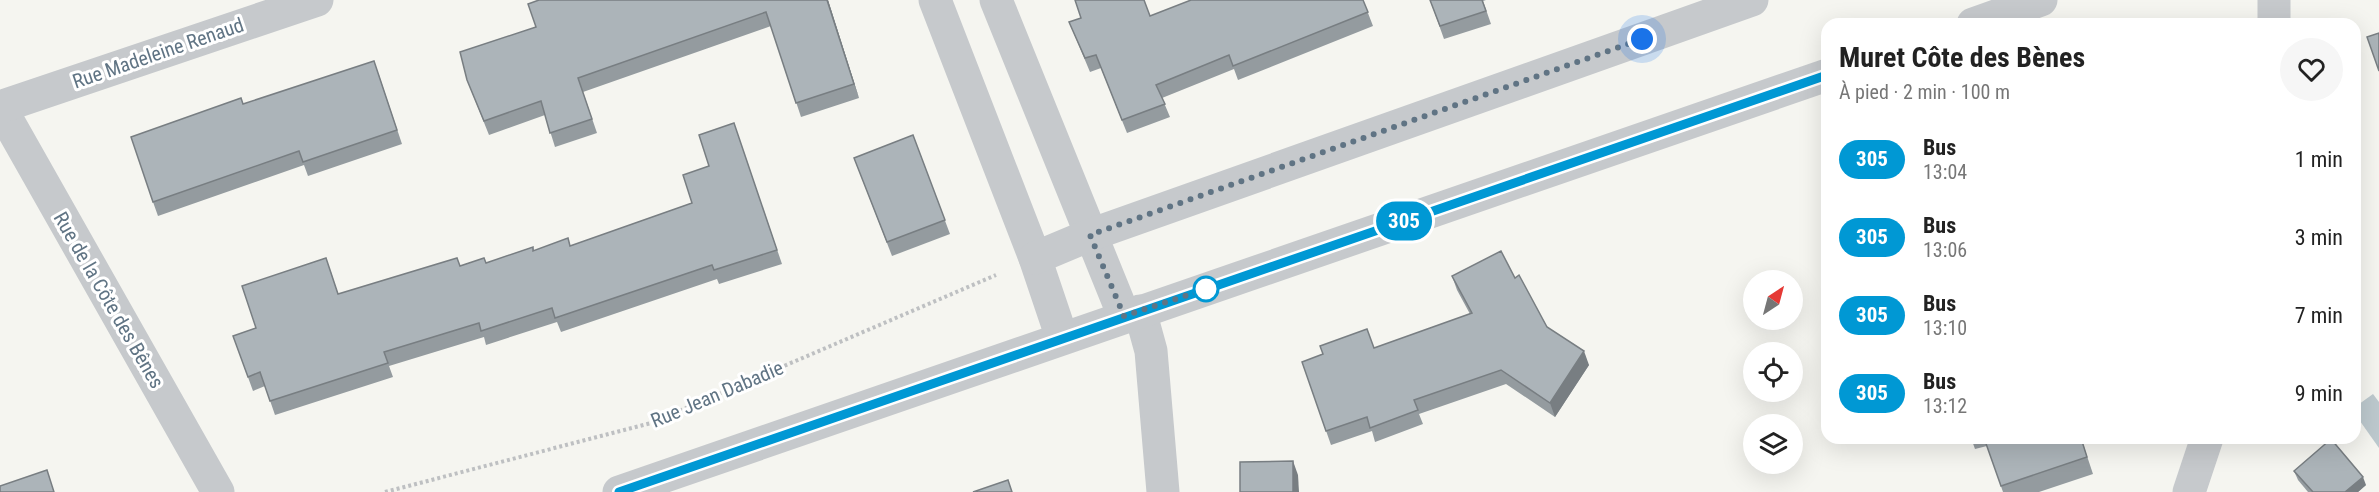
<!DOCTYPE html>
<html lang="fr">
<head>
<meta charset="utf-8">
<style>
	body { margin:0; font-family:"Roboto Condensed",sans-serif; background:#f6f6f6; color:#222; height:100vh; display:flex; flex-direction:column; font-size:22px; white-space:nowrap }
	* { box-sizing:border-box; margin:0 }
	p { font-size:20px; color:#767676 }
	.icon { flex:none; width:33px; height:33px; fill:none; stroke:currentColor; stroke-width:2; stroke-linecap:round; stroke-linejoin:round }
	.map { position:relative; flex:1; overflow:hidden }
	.panel { position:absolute; left:1821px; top:18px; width:540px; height:426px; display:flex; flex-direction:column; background:#fff; border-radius:18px; box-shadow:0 6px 24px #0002 }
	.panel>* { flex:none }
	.badge { padding:0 12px; border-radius:20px; font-size:21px; line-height:39px }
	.needle { width:39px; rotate:36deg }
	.buttons { position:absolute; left:1743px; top:270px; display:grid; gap:12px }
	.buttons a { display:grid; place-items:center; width:60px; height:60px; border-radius:50%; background:#fff; box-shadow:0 6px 24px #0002; font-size:30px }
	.you { position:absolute; width:30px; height:30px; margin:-15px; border:4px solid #fff; border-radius:50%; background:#1a73e8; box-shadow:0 0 0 9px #1a73e833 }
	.map>.badge { position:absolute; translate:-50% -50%; box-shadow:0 0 0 3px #fff }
	.round { display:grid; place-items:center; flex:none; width:63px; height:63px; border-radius:32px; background:#f6f6f6 }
	.overview { display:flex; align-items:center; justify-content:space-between; height:102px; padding:0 18px }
	h1 { font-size:28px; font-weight:700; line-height:45px }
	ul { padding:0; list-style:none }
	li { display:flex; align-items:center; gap:18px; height:78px; padding:0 18px }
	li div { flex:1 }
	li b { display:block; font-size:22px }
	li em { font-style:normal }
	li .badge { min-width:66px; font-weight:700; text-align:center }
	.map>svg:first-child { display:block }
</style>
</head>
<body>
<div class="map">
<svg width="2379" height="492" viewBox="0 0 2379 492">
	<rect width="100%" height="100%" fill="#f5f5f0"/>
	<!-- water -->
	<polygon fill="#bdc9ce" points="2373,394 2379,402 2379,448 2355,414 2355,407"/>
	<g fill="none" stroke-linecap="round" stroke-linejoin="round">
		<!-- path -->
		<polyline stroke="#bec0c2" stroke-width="4" stroke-dasharray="3 3" stroke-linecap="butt" points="385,492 651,423 996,275"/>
		<!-- minor -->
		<g stroke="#c6c9cc" stroke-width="33">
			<polyline points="935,0 1035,258 1062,338"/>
			<polyline points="996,0 1124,316"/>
			<polyline points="1973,24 2041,0"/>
			<polyline points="2274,24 2274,0"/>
			<polyline points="0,107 218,492"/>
			<polyline points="0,107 317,0"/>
			<polyline points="1035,258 1090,235 1752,0"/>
			<polyline points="1140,311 1151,351 1163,492"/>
			<polyline points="619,492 1827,75"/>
			<polyline points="2189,492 2207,438"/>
		</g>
	</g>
	<!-- wall -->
	<g fill="#949b9f">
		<polygon points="539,0 828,0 859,98 801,117 771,26 583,92 597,133 555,147 545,115 489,135 467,80 536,27"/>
		<polygon points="1363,0 1373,26 1238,80 1234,69 1162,98 1170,117 1127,133 1101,68 1090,72 1069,22 1081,18 1150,16"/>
		<polygon points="1430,0 1486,0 1483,1 1491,24 1444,39"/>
		<polygon points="379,75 402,144 308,176 304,165 158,216 153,202 244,104"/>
		<polygon points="734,123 782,264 719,284 717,279 561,332 557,322 486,345 484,337 389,366 393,377 275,415 265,386 253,391 233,336 256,328 331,272 338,294 460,266 486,263 533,247 534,251 570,246 692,203 709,166"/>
		<polygon points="913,135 950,234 892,256 854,158"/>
		<polygon points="1452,276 1515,278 1547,327 1589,365 1555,417 1506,384 1419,414 1423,424 1375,442 1372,431 1331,445 1302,362 1374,348 1470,314 1457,290"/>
		<polygon points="1971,438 2081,438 2093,474 2039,492 2003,492 1987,446 1975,449"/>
		<polygon points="2294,471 2366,485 2358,492 2308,492 2298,480"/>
	</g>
	<!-- shaded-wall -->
	<g fill="#787e82">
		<polygon points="827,0 828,0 859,98 854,84"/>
		<polygon points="1584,351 1589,365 1555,417 1550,403"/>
		<polygon points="1293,461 1298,475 1299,492 1293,492"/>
		<polygon points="2363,477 2366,485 2358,492 2345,492"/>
	</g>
	<!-- building -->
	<g fill="#acb4b9" stroke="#787e82" stroke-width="1.5">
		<polygon points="539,0 827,0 854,84 796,103 766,12 578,78 592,119 550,133 541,101 484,121 467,80 460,52 536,27 528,4"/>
		<polygon points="1075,0 1144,0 1150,16 1191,0 1363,0 1368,12 1233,66 1229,55 1156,85 1165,104 1122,120 1096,55 1085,58 1069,22 1081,18"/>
		<polygon points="1430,0 1482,0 1486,11 1440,26"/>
		<polygon points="2143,20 2145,24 2134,24"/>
		<polygon points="2379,33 2379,71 2367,37"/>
		<polygon points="374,61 397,130 303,162 299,151 153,202 131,137 241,98 243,104"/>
		<polygon points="734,123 777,250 714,270 712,265 555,318 552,308 481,331 479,323 384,352 388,363 270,401 260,372 248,377 233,336 256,328 242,286 326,258 338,294 457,258 460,266 484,258 486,263 533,247 533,251 568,238 570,246 692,203 683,175 709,166 699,135"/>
		<polygon points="913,135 945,220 887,242 854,158"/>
		<polygon points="1501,251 1515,278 1519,275 1547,327 1584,351 1550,403 1501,370 1414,400 1418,410 1370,428 1367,417 1326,431 1302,362 1323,354 1320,346 1367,329 1374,348 1472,313 1452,276"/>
		<polygon points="1984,438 2081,438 2087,457 2001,486"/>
		<polygon points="2331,439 2363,477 2345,492 2313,492 2294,471"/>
		<polygon points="1293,461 1293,492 1240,492 1240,462"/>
		<polygon points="47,470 54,492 0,492 0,486"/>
		<polygon points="1008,480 1012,492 973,492"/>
	</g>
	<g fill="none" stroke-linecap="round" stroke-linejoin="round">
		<defs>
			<polyline id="line" points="619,492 1827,75"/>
		</defs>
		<!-- line casing -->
		<use href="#line" stroke="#fff" stroke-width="14"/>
		<!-- line -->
		<use href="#line" stroke="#0098d4" stroke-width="9"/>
		<!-- walk -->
		<polyline stroke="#607484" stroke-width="6" stroke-dasharray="0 10.8" points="1206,289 1124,316 1090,235 1642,39"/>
	</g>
	<!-- markers -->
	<circle fill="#fff" stroke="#0098d4" stroke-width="3" cx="1206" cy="289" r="12"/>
	<g text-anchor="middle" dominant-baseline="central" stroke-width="6" stroke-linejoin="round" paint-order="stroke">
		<!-- street labels -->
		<g font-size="20" fill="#607484" stroke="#fff">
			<text transform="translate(158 53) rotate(-19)">Rue Madeleine Renaud</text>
			<text transform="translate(109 300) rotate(60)">Rue de la Côte des Bênes</text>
			<text transform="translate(717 394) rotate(-23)">Rue Jean Dabadie</text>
		</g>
	</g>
</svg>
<div class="buttons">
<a><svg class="needle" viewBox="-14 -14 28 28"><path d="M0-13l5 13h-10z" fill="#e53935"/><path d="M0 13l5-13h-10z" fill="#767676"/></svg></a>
<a><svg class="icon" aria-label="locate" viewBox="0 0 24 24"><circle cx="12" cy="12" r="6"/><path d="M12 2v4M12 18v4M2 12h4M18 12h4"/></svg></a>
<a><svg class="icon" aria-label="layers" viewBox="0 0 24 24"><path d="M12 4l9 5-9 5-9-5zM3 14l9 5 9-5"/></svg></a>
</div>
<div class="you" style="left:1642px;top:39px"></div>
<b class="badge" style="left:1404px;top:221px;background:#0098d4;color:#fff">305</b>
<section class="panel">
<div class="overview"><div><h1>Muret Côte des Bènes</h1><p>À pied · 2 min · 100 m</p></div><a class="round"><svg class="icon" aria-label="heart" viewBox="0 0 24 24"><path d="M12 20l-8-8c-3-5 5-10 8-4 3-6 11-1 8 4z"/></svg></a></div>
<ul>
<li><span class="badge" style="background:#0098d4;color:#fff">305</span><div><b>Bus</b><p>13:04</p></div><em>1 min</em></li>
<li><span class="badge" style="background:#0098d4;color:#fff">305</span><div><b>Bus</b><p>13:06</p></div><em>3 min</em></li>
<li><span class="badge" style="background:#0098d4;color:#fff">305</span><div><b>Bus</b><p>13:10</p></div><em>7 min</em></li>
<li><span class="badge" style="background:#0098d4;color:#fff">305</span><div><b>Bus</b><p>13:12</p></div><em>9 min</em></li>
</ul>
</section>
</div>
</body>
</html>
